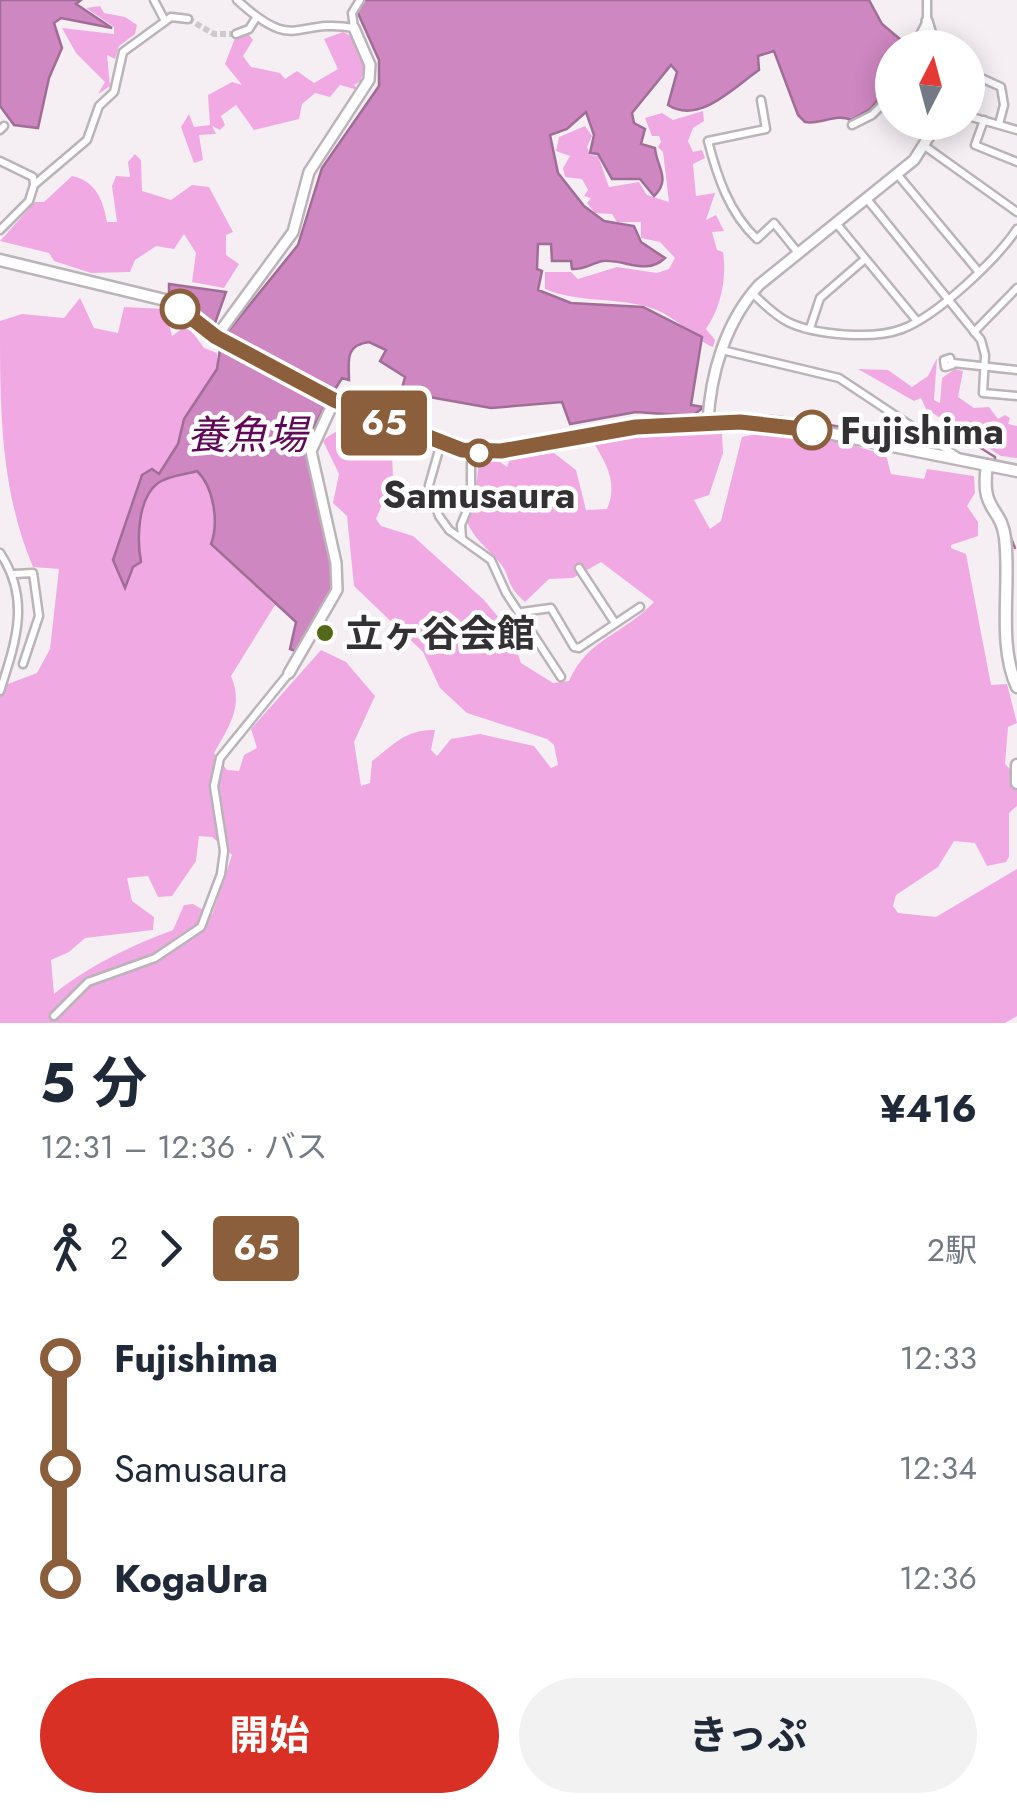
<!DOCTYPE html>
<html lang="ja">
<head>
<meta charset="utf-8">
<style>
	body { margin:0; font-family:Jost,"Noto Sans JP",sans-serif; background:#f2f2f3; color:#1f2937; height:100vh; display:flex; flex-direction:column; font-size:38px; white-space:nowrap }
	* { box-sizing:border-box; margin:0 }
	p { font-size:32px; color:#747a83 }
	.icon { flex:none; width:55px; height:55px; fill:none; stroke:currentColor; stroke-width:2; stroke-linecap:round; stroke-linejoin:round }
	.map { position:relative; height:1023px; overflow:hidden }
	.details { display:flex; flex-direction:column; background:#fff; flex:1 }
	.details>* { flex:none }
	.badge { padding:0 20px; border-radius:8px; font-size:35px; line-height:65px }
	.needle { width:65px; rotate:6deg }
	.controls { position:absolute; left:875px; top:30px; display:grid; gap:20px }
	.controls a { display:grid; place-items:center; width:110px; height:110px; border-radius:50%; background:#fff; box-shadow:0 5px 25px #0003; font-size:50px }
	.map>.badge { position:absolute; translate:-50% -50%; box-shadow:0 0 0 5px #fff }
	.legs { display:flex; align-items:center; gap:15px; height:110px; padding:0 40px; font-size:32px }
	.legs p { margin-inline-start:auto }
	.overview { display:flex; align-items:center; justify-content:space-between; height:170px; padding:0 40px }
	h1 { font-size:55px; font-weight:700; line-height:75px }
	.primary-button { display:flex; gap:20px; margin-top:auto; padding:20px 40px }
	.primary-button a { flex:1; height:115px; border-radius:60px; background:#d93025; color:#fff; font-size:40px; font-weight:700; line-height:115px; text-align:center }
	.primary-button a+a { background:#f2f2f3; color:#1f2937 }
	ul { padding:0 40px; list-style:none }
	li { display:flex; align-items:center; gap:35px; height:110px; font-size:38px }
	li i { display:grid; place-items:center; width:15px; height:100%; margin:0 12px; background:currentColor }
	li i::after { content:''; width:25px; height:25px; margin:-12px; border:8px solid; border-radius:50%; background:#fff }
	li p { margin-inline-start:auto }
	li:first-child i { background:linear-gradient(#0000 50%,currentColor 0) }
	li:last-child i { background:linear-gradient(currentColor 50%,#0000 0) }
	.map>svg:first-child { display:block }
</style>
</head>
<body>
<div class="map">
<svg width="1017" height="1023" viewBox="0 0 1017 1023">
	<rect width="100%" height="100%" fill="#f5eff4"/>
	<!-- green -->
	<g fill="#f1a9e3" fill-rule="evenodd">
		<polygon points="100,6 104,13 125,17 137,25 135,34 119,46 115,59 107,55 110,86 98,94 105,82 76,53 62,28 114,34 114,27 86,8"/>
		<polygon points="343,32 353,37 364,68 361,81 354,85 358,90 340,85 330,97 315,93 302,104 299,119 254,130 236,105 221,116 225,125 220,130 212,126 216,134 199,135 203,160 194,163 181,127 189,114 194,127 210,125 208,95 232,82 242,85 225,64 235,38 249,35 253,40 243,56 251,67 280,73 285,79 297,71 314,83 338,69 324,39"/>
		<path d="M703,111L704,121L693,128L688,141L693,152L702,150L705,158L693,164L696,196L715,193L706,220L716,215L724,231L712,232L717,250L723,252C727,277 721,308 706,329L715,340L713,347C694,340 677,315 648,307C613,297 579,303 545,289V272H571L578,279L617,267L657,273L669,269L675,258L660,242L641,238V222H617L612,214L595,213L587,203L591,198L584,196L588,190L582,179L565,177L563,168L570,156L556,151L559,137L585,126L592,136L587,147L590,155L598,156L609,187L639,182L647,195L669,202L663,152L658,147L661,142L659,136H652L645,118L662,113L673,120Z"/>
		<path d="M135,154L141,160L142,191L171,200L192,185L209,187L233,232L226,235V255L239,264L224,288L192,282L196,253L184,234L174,249L156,246L135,260L130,272L91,273L54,261L49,253L0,241L35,202H44L72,176C96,181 103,200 107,222H117L112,186L116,176L130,177L128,162Z"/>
		<path d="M80,298L94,328L118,333L124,307L165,309L172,336L187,325L204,348L217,353V369L184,419L178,444L158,474L142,475L124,528L133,567L141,562C137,540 137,499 158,483C169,475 185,475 197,471C214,487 219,523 211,544L275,605L231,676C244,707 229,726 214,753L227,770L239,771L244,755L257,748L251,729L321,650L346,662L375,696L354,742L361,786L370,783L372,761C393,745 406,729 435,730L431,750L437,756L451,739L480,734L534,746L551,768L558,765L554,745L547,739L467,713L440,688L423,652L354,586L347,516L333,503L339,474L323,441C338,425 375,420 390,438L382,449L392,455L393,478L376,519L381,526L413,536L484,600L510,631L521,663L553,683L569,681C588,638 623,635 654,602L601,562L573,578L549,579L525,602C504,583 512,578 500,563C486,546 474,540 466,519L475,502L479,457L495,458L507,467L511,455L550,450L576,470L586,510L607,509C618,484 607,464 593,442L598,436L683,428L722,433L723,453L709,495L694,500L710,529L721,521L742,437C793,425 837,441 886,455L891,474L924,479L927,469L974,476L975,493L967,506L978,522V536L951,545V548L966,554L991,685L1007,684L1017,723L1008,727L1005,764L1011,770L1017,769V806L1009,813V857L1006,862L987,866L975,843L954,841L938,867L896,895L893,906L898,913L936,917L1017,869V1016L1005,1023H0V687L37,673L50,649L59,569L33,567C0,489 0,408 0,321L22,314L64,318ZM199,836L212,837L232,855L212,915L193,904L184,905L173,930C132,945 87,967 54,994L51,960L69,952L85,938L153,930L154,917L132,901L127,878L148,876L158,897L172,896L196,861Z"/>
		<polygon points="937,358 934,400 940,403 942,378 955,369 963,371 958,397 974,408 989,407 998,419 1005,415 1010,418 1008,424 1017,426 1017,458 1001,456 926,409 921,398 914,401 858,369 888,370 912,387 928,376"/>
	</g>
	<!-- water -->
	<g fill="#cf87c1" stroke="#a06d96" stroke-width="2.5">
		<polygon points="0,0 81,0 76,4 112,28 61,18 54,23 62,48 49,78 38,128 14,125 0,106"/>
		<path d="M364,0H869L882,24L907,45L892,48V84L870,109L851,120C836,113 821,125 805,122L798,115L774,51L758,56L759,70C734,87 699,125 668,105L677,72L671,65L632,113L634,123L645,129L641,144L655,148C656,166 672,179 654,196L640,179H612L598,154L590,153L594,135L586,112L567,129L550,135L558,173L584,206L604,221L634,226L641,242L665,258C646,276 625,259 603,261C591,263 585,270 572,269L571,261H552L551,244H538L537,269L542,271L538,290L571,303L643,307L702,337L691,405L704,407L692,416L636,412L570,424L562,402L491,408L401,392L405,377L380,361L386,350L369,342C344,345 349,363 349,380L342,378L334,391L226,334L298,245L322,168L379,86V60L357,11Z"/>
		<polygon points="169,284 226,292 214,326 206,325 169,295"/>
		<path d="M220,349L326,404L307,440V451L335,578L330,601L297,652L290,649L296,622L211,544C219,523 214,487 197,471C185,475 169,475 158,483C137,499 137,540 141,562L133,567L125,588L113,560L142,475L152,469L159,474L178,444L184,419L217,369Z"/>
	</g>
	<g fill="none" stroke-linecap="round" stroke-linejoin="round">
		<!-- stream -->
		<g stroke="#a06d96" stroke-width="2.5">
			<path d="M692,416C779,406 845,432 928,443"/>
			<polyline points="935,438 957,433 995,457 995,461"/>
			<polyline points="1008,531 1015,548"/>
		</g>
		<!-- street-tunnel -->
		<polyline stroke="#cec9cd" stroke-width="6" stroke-dasharray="6 3" stroke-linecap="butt" points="188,19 214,34 236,34"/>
		<defs>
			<g id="street">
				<polyline points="154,0 165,21"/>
				<path d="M237,0C297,55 294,17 354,28L352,13L360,0"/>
				<polyline points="236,34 249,29 256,18"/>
				<polyline points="913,48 927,21 927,0"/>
				<polyline points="968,72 1001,87 1004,105 999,124"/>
				<path d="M761,100L766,129L708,141C717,176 729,213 757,239L774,223L799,254"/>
				<polyline points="968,116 1017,130"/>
				<polyline points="984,120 975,145 1017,162"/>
				<polyline points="852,125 872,115 892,95"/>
				<polyline points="0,130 4,126"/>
				<polyline points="926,147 1017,212"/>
				<polyline points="0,161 33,177 34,184"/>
				<polyline points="897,174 978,271"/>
				<polyline points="867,199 981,340 985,355 983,393 1017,396"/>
				<polyline points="836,223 917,321"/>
				<polyline points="0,230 29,201 34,185 87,140 99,106 114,92 123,52 171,17 188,19"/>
				<path d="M752,293C763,303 774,315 788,322C815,335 873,340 902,329C937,316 996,260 1017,229"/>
				<polyline points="810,328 820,298 865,259"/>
				<polyline points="974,332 1017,288"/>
				<polyline points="722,350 839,378 958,457"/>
				<polygon points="950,358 952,365 945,367 944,360"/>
				<polyline points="953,363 1017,370"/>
				<polyline points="441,443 429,485 439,516 449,530 491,560 506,593 561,677"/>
				<polyline points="462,538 461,525 471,501 471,452"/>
				<path d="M0,553C31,599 16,641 0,691"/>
				<polyline points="579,568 615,623"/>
				<polyline points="14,574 33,573 39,616 23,664"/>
				<polyline points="522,612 551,608 574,647 579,648 640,607"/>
				<polyline points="54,1016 88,982 155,958 201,927 221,874 224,851 214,786 220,758 289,673"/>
			</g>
			<g id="secondary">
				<polyline points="927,21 935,48"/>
				<polyline points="216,337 293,232 309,172 369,80 370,65 354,28"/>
				<path d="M708,423C710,374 726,321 759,285L914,160L938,122"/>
				<polyline points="289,673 337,590 336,563 311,451 334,401"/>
			</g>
			<g id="primary">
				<polyline points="0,260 165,300 216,337 334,401 463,450 501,451 636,427 739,422 813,430 1017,471"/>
				<path d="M987,465C980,513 1001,505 1005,538C1011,586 997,643 1017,687"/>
				<polyline points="1017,765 1017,783"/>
			</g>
		</defs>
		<!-- street casing -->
		<use href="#street" stroke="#bab4b8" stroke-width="11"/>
		<!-- secondary casing -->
		<use href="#secondary" stroke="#bab4b8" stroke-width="14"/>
		<!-- primary casing -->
		<use href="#primary" stroke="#bab4b8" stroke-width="15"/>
		<!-- street -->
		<use href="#street" stroke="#fff" stroke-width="6"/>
		<!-- secondary -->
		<use href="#secondary" stroke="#fff" stroke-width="9"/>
		<!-- primary -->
		<use href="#primary" stroke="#fff" stroke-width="10"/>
	</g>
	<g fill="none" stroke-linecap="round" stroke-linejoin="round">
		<defs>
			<polyline id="line-1" points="180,309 216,337 334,400 462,450 501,451 636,427 740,422 812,430"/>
		</defs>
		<!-- line-1 casing -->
		<use href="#line-1" stroke="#fff" stroke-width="22"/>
		<!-- line-1 -->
		<use href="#line-1" stroke="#8b5e3c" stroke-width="15"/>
	</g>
	<!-- markers -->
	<g fill="#fff" stroke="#8b5e3c" stroke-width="5">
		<circle cx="180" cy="309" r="18"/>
		<circle cx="812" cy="430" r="18"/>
		<circle cx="479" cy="453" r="12"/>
	</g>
	<circle fill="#536917" stroke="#fff" stroke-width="4" cx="325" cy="633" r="10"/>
	<g text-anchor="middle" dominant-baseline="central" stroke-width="9" stroke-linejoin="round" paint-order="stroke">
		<!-- stop labels -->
		<g font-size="38" font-weight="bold" fill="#333133" stroke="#fff" text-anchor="start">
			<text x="840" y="430">Fujishima</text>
			<text x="479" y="494" text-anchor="middle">Samusaura</text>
		</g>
		<!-- poi labels -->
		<g font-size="38" font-weight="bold" fill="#333133" stroke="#fff" text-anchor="start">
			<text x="345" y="633">立ヶ谷会館</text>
		</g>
		<!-- water labels -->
		<g font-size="40" font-style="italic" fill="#620858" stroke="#fff">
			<text x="247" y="435">養魚場</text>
		</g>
	</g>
</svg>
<div class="controls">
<a><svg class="needle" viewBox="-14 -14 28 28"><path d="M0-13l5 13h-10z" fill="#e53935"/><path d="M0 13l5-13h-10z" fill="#747a83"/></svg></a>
</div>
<b class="badge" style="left:384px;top:423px;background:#8b5e3c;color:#fff">65</b>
</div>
<section class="details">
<div class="overview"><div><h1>5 分</h1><p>12:31 – 12:36 · バス</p></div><b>¥416</b></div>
<div class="legs"><svg class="icon" aria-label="walk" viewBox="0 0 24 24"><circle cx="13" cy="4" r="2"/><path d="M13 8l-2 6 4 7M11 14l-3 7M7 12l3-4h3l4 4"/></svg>2<svg class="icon" aria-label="forward" viewBox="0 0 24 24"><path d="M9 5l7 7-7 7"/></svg><b class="badge" style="background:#8b5e3c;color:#fff">65</b><p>2駅</p></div>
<ul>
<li><i style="color:#8b5e3c"></i><b>Fujishima</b><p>12:33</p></li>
<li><i style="color:#8b5e3c"></i><span>Samusaura</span><p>12:34</p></li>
<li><i style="color:#8b5e3c"></i><b>KogaUra</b><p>12:36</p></li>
</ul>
<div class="primary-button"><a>開始</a><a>きっぷ</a></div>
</section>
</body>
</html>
